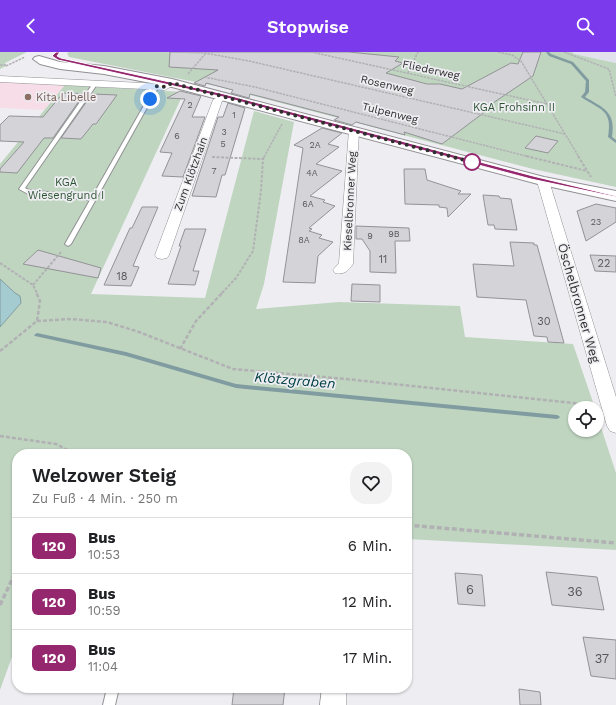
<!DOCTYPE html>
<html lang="de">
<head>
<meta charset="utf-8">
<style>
	body { margin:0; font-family:"Work Sans",sans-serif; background:#f2f2f2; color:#202124; height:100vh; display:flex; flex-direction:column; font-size:15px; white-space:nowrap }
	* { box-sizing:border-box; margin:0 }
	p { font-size:13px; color:#757577 }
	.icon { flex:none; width:22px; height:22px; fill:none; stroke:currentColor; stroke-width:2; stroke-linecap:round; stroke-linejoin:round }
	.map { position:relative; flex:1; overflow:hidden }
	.panel { position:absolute; left:12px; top:397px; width:400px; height:244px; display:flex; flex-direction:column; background:#fff; border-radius:16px; box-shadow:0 1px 3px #0004 }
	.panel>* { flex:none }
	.badge { padding:0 8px; border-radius:6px; font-size:14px; line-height:26px }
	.controls { position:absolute; left:568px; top:349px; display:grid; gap:8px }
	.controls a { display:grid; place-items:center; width:36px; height:36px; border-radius:50%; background:#fff; box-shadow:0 1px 3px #0004; font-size:20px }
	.you { position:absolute; width:20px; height:20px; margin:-10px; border:3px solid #fff; border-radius:50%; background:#1a73e8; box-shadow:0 0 0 6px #1a73e833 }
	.map>.badge { position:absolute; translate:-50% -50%; box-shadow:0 0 0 2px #fff }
	.round { display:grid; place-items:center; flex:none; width:42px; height:42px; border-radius:16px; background:#f2f2f2 }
	.headline { display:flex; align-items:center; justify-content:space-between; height:68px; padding:0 20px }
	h1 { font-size:19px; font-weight:600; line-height:30px }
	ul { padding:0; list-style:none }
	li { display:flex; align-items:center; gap:12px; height:56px; padding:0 20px; border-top:1px solid #e0e0e0 }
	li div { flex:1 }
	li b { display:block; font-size:15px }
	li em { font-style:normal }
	li .badge { min-width:44px; font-weight:700; text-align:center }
	header { display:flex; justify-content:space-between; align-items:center; height:52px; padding:0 20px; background:#7c3aed; color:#fff; font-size:18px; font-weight:600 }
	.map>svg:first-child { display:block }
</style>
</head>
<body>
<header><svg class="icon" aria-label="back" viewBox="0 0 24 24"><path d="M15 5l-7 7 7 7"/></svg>Stopwise<svg class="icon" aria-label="search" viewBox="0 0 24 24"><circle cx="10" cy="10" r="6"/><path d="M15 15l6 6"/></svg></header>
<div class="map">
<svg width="616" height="653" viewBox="0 0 616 653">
	<rect width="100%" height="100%" fill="#eeeef2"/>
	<!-- built -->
	<polygon fill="#e1e2ed" points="572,0 616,0 616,11 574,2"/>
	<!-- education -->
	<polygon fill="#f6dde7" points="0,30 65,33 44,58 0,56"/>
	<!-- green -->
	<g fill="#bfd5c0">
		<polygon points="0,0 27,0 5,11 6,14 0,17"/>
		<polygon points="69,0 572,0 574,2 616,11 616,135 533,117 216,34 69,5 67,1"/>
		<polygon points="65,33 184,40 91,242 205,246 254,59 294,70 264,232 256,257 339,250 460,254 465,285 573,292 595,356 575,356 575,378 597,378 597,363 616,421 616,498 407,487 407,402 17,402 17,591 0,638 0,275 21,251 20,244 15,242 0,227 0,112"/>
	</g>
	<!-- water -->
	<polygon fill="#a3cbd0" stroke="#809ca0" points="0,227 15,241 20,244 21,251 0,275"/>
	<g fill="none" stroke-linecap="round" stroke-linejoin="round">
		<!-- stream -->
		<g fill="#809ca0" fill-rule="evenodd">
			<path d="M546,0H549L551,2L573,10L589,28V40L585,45C604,56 616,60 612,85L616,88V91L608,85C613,57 600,58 581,45L585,40L586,29L571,12L549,4Z"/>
			<polygon points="37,281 126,300 236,332 557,363 559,364 560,365 559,366 557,367 236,336 126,304 35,284 34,283"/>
		</g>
	</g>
	<!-- building -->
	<g fill="#d4d4d8" stroke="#929396">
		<polygon points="170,0 349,0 399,5 395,9 403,11 386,21 427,32 440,32 462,37 511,11 518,12 523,0 541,0 533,24 490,53 494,53 442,92 404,80 405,83 356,70 352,73 334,68 339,65 262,45 250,42 249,46 231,41 233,38 206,31 205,34 194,31 218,18 169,15"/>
		<polygon points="180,39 201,44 192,65 205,65 183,125 162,124 172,101 160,100 185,47 167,46"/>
		<polygon points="63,41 84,42 53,86 44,86 17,121 0,120 0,117 24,90 0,89 0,73 9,64 43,65"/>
		<polygon points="92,42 117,43 96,72 93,72 81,87 61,86"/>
		<polygon points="228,51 245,56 225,123 222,123 216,145 192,144 218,65 223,65"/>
		<polygon points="322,76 342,81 328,92 339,95 316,112 342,119 310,144 325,148 323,150 335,154 309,176 312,177 309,179 322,183 319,186 333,190 318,204 315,231 283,230 303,96 294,93"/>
		<polygon points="536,84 558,89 548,101 525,96"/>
		<polygon points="404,117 425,117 427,128 461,139 458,142 471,142 448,165 447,156 439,155 439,153 405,152"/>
		<polygon points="483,143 499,144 500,146 511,147 517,178 495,177 494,173 488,173"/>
		<polygon points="596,152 616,156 616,170 586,189 577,159"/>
		<polygon points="142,155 158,155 133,214 139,215 131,234 104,233 130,176 132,176"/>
		<polygon points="356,174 409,176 410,189 395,189 396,221 370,220 370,199 362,187 356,187"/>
		<polygon points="185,177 206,177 193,219 199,219 195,233 168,232 181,194 179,194"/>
		<polygon points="510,190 534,191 534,193 537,193 564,291 548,290 547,285 534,284 526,248 477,245 473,212 514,214"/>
		<polygon points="38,198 101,216 98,226 23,212"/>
		<polygon points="590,203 616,204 616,220 595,219"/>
		<polygon points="352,232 380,233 380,250 351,249"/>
		<polygon points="546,520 597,525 604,558 552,553"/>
		<polygon points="455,521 482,523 485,554 458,552"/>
		<polygon points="583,585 616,588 616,627 591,624"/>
		<polygon points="234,636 285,636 283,653 232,653"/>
		<polygon points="519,637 540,640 541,653 520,653"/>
	</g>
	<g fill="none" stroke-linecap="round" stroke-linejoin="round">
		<defs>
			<g id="lane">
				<polygon points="94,30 98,31 25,136 29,138 92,145 155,34 157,33 159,34 71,192 68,194 65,192 90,148 28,142 19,137"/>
				<polygon points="107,636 119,636 115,653 103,653"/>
			</g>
			<g id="street">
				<polygon points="0,24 163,32 172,28 177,31 165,38 0,30"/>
				<polygon points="224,41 229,44 222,49 169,203 167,206 162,207 157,206 155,203 213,48"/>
				<path d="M354,75L359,78L353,212C348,219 344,223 335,221L333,218L339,211L349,78Z"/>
				<polygon points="543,125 547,126 549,129 616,345 616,381 610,379 607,374 537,129 539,126"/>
				<polygon points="322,636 346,636 346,653 320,653"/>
			</g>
			<polygon id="secondary" points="39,4 60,10 104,14 172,27 544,125 616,139 616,149 538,132 172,35 104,22 60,17 40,12 33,7 35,5"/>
		</defs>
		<!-- lane casing -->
		<use href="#lane" stroke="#919195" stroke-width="2"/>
		<!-- street casing -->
		<use href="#street" stroke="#919195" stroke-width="1"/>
		<!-- secondary casing -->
		<use href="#secondary" stroke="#919195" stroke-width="2"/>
		<!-- path-far3 -->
		<g stroke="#b1b1b4" stroke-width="1.5" stroke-dasharray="2.5 1" stroke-linecap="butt">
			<polyline points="176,0 205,1 249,9 565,82"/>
			<polyline points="311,0 547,52"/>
			<polyline points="498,0 512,3 521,9 579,105"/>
			<polyline points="564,0 609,17 616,45"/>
			<polyline points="0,13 7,13"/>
			<polyline points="6,14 25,5"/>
			<polyline points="408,21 418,0"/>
			<polyline points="188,22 206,1"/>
			<polyline points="204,25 255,35 530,105"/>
			<polyline points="264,105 282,72"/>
		</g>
		<!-- path-far2 -->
		<g stroke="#b1b1b4" stroke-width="2" stroke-dasharray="3 1.5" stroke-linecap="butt">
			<polyline points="526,104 587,119"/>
			<polyline points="578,104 591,125"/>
			<polyline points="212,105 263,107"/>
			<polyline points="0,211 33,233 37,241"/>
			<polyline points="33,233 61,200"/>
			<polyline points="222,241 236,226 253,199 261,139 263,107 265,104"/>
		</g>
		<!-- path-far1 -->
		<g stroke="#b1b1b4" stroke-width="2.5" stroke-dasharray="4 2" stroke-linecap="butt">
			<polyline points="37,269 71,267 107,270 139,280 233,317 346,327 592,353"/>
			<polyline points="180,297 196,269 223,240"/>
			<polyline points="0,299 37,269 40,249 36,240"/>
			<polyline points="0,384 56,392 75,402"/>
		</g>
		<!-- path -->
		<g stroke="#b1b1b4" stroke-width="3.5" stroke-dasharray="5 2.5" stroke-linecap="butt">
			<polyline points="407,473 616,491"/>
			<polyline points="0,553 17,517"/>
		</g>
		<!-- lane -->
		<use href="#lane" fill="#fff" fill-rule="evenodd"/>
		<!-- street -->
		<use href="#street" fill="#fff" fill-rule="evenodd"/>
		<!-- secondary -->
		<use href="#secondary" fill="#fff" fill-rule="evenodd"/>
	</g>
	<!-- line -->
	<polygon fill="#95276e" stroke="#fff" points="56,0 60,0 57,4 61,6 224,42 533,124 616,144 616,145 531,127 223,45 58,8 52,4"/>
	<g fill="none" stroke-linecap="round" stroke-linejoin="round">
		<!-- walk -->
		<polyline stroke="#2f2f30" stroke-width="4" stroke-dasharray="0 7.2" points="150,47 157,34 165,35 172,31 472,110"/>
	</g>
	<!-- markers -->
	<circle fill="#8d6e63" stroke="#eeeef2" stroke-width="1.5" cx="28" cy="45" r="4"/>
	<circle fill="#fff" stroke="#95276e" stroke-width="2" cx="472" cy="110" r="8"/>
	<g text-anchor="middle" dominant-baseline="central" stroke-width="3.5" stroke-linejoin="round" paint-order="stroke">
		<!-- far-number labels -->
		<g font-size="9" fill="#58585a">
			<text x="190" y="53">2</text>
			<text x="234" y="63">1</text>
			<text x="224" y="80">3</text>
			<text x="177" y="84">6</text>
			<text x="223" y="92">5</text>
			<text x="315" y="93">2A</text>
			<text x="214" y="119">7</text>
			<text x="312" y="121">4A</text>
			<text x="308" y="152">6A</text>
			<text x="596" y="170">23</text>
			<text x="394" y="182">9B</text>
			<text x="370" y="184">9</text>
			<text x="304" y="188">8A</text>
		</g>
		<!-- far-street labels -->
		<g font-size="11" fill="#2f2f30" stroke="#eeeef2">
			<text transform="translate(431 18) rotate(12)">Fliederweg</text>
			<text transform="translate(387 33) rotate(13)">Rosenweg</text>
			<text transform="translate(390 61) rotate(14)">Tulpenweg</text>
			<text transform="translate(191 122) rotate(-70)">Zum Klötzhain</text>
			<text transform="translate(350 149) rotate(-87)">Kieselbronner Weg</text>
		</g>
		<!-- far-education labels -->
		<g font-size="11" fill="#785e54" stroke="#eeeef2" text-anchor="start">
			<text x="36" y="45">Kita Libelle</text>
		</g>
		<!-- far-park labels -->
		<g font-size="11" fill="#2c5331" stroke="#eeeef2">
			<text x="514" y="55">KGA Frohsinn II</text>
			<text x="66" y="130">KGA<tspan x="66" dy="13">Wiesengrund I</tspan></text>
		</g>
		<!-- number labels -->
		<g font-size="11" fill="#58585a">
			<text x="383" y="207">11</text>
			<text x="604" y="211">22</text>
			<text x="122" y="224">18</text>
			<text x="544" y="269">30</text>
		</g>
		<!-- street labels -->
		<g font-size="13" fill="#2f2f30" stroke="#eeeef2">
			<text transform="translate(579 251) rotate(74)">Öschelbronner Weg</text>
		</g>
		<!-- near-number labels -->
		<g font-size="13" fill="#58585a">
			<text x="470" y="537">6</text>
			<text x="575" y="539">36</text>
			<text x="602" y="606">37</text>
		</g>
		<!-- water labels -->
		<g font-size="14" font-style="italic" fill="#024147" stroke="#eeeef2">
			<text transform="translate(295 328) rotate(5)">Klötzgraben</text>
		</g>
	</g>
</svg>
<div class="controls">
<a><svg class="icon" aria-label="locate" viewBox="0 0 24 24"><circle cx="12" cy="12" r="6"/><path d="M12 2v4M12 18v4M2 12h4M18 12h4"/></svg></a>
</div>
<div class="you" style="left:150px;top:47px"></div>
<section class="panel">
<div class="headline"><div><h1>Welzower Steig</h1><p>Zu Fuß · 4 Min. · 250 m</p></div><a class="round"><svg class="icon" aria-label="heart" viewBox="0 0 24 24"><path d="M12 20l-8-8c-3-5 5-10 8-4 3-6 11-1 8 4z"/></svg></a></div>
<ul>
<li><span class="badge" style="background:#95276e;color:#fff">120</span><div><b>Bus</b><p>10:53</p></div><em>6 Min.</em></li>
<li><span class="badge" style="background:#95276e;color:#fff">120</span><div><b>Bus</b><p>10:59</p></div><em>12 Min.</em></li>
<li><span class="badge" style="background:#95276e;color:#fff">120</span><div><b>Bus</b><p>11:04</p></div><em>17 Min.</em></li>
</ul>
</section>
</div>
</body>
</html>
